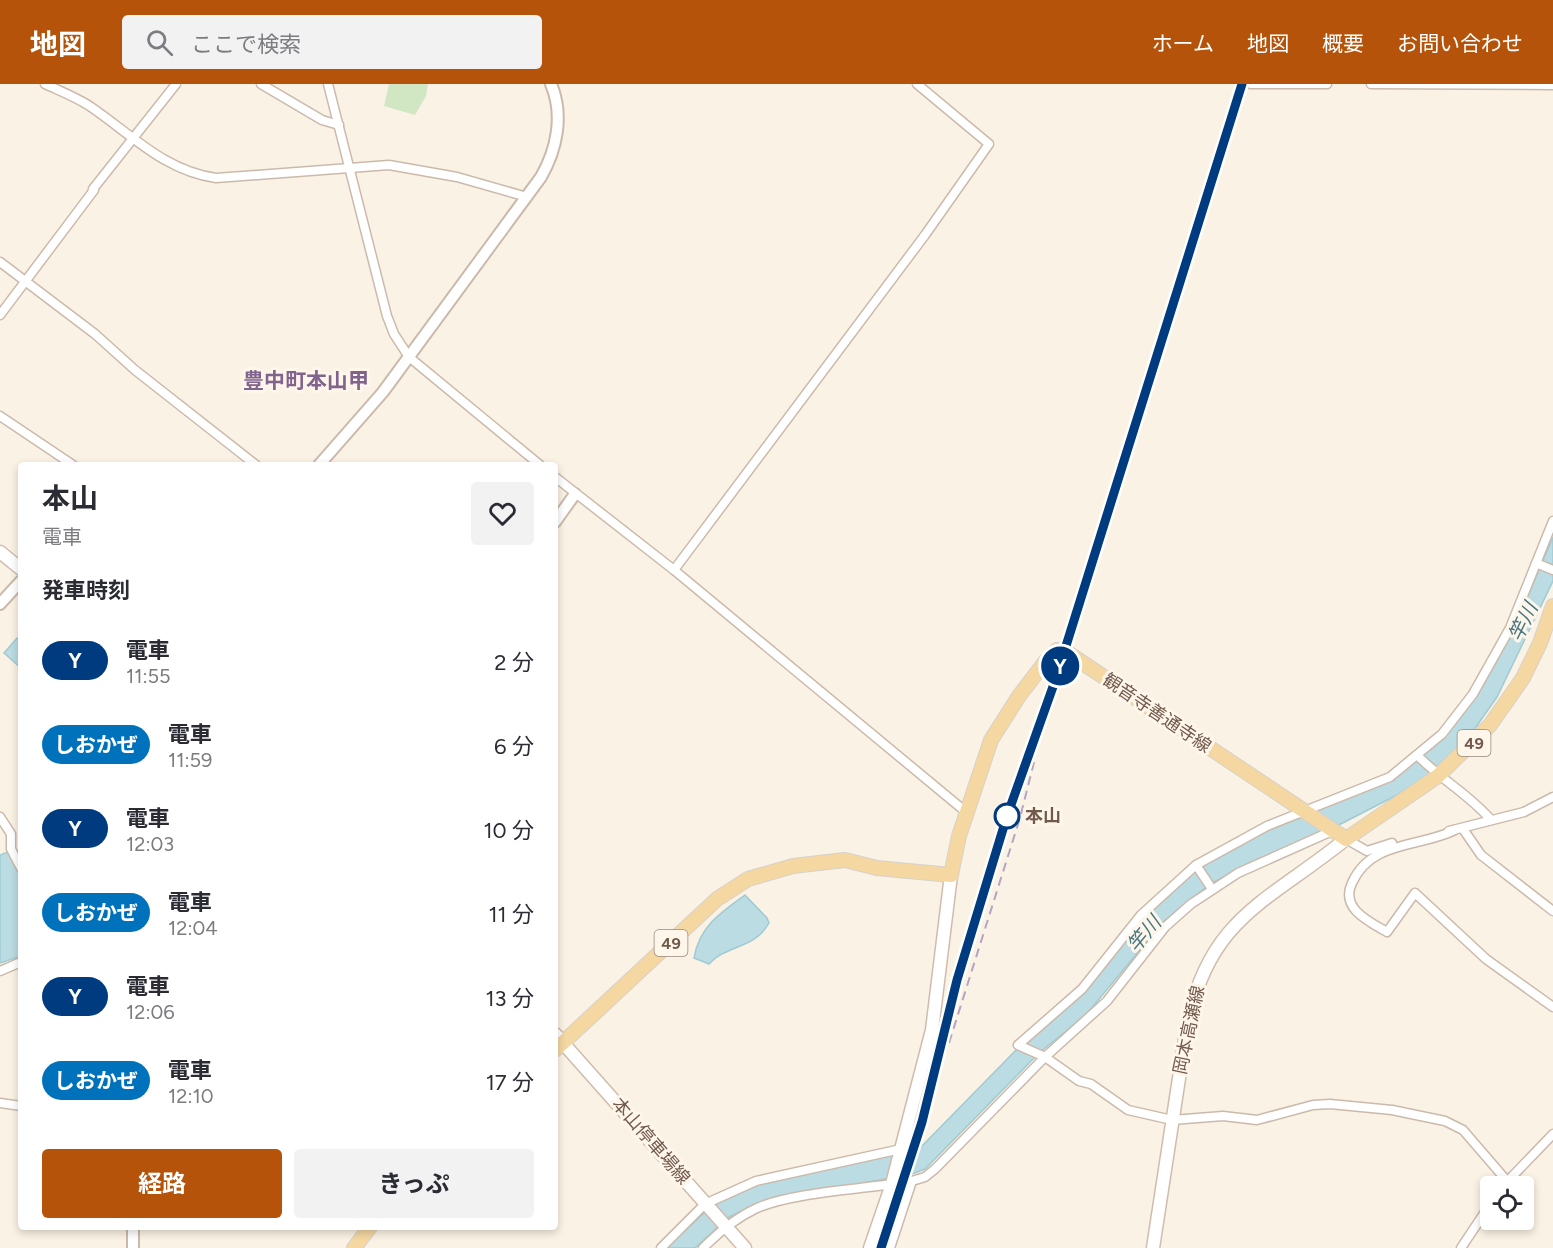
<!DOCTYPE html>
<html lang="ja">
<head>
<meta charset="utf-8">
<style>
	body { margin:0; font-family:Figtree,"Noto Sans JP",sans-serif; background:#f2f2f3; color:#2b2b33; height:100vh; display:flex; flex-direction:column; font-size:22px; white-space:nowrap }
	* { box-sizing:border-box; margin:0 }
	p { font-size:20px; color:#7c7c81 }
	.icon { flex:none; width:33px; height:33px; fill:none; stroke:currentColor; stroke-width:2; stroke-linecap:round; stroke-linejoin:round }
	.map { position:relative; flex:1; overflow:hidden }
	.sheet { position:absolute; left:18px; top:378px; width:540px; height:768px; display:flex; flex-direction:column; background:#fff; border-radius:6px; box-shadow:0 3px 9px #0003 }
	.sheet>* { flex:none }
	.badge { padding:0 12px; border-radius:20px; font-size:21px; line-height:39px }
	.fabs { position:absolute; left:1480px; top:1092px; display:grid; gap:12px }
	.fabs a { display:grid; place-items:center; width:54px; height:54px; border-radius:6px; background:#fff; box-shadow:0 3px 9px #0003; font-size:30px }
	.map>.badge { position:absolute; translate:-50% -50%; box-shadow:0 0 0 3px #fff }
	h2 { padding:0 24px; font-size:22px; line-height:54px }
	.round { display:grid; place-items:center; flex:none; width:63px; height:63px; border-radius:6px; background:#f2f2f3 }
	.headline { display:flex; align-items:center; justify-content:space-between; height:102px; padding:0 24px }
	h1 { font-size:28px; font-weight:700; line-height:45px }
	.primary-button { display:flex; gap:12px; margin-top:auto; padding:12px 24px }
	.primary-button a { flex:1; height:69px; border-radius:6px; background:#b45309; color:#fff; font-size:24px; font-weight:700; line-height:69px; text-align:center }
	.primary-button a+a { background:#f2f2f3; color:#2b2b33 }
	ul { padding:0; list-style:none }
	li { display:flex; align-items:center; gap:18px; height:84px; padding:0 24px }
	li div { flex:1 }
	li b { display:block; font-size:22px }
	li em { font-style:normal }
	li .badge { min-width:66px; font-weight:700; text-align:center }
	header { display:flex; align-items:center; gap:36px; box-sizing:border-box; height:84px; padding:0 30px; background:#b45309; color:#fff }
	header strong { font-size:28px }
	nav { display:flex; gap:33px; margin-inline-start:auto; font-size:21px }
	.search { width:420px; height:54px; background:#f2f2f3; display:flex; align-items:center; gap:15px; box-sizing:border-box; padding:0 21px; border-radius:6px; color:#7c7c81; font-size:22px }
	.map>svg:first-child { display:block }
</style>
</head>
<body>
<header>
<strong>地図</strong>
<div class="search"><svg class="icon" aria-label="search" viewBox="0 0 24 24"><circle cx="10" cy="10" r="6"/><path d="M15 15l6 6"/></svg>ここで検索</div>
<nav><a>ホーム</a><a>地図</a><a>概要</a><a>お問い合わせ</a></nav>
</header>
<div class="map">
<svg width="1553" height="1164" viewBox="0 0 1553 1164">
	<rect width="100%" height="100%" fill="#faf2e4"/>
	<!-- green -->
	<polygon fill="#d1e7c4" points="389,0 428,0 426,12 415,31 384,22"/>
	<!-- water -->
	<g fill="#badce2" stroke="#a1cad3" stroke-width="1.5">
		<polygon points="1553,453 1553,497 1497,613 1471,650 1427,692 1397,711 1335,743 1255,777 1210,800 1164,837 1085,932 1039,969 925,1085 912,1090 761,1118 729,1133 695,1164 666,1164 716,1118 758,1100 919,1065 1018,964 1085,906 1135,843 1200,782 1256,750 1388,696 1443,654 1482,603 1514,544"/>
		<polygon points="17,554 21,558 21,584 4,569"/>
		<polygon points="8,768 12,770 21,788 21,872 0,879 0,771"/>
		<path d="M745,811L767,834L769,839C754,866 727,860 709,880L694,874C699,843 721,828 745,811Z"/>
	</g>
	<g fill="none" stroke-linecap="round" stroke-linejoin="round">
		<defs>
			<g id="minor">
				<path d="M45,0C60,7 78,14 91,23C132,51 165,87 216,94L389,81L457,93L527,113"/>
				<polyline points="261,0 322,36 339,41"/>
				<polyline points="328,0 387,232 394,250 409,273 540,381"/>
				<polyline points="1251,0 1327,0"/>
				<polyline points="1371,0 1553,1"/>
				<polyline points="93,105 176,0"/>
				<polyline points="0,178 95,250 135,286 256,381"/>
				<polyline points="0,231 94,106"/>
				<polyline points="0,332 73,381"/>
				<polyline points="555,393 674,486 966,728"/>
				<polyline points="1536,479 1553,486"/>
				<polyline points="674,486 925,151 989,60 917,0"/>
				<path d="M1417,671C1440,695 1470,711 1491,736"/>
				<polyline points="0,733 11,750 11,765 21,784"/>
				<polyline points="1463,745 1481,771 1553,827"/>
				<path d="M1455,746C1419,764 1371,756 1352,799C1340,824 1368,837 1387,848L1415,809L1486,875L1553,923"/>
				<polyline points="1449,747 1524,728 1553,713"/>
				<polyline points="1346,755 1367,767 1392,759"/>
				<polyline points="1196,781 1212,805"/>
				<polyline points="0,887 21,878"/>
				<polyline points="0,1019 21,1022"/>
				<polyline points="1507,1097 1463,1046 1445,1037 1392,1026 1330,1020 1313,1021 1257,1036 1223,1032 1172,1036 1128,1026 1091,1000 1079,997 1045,973 1018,961 1082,905 1141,831 1196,781 1267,742 1390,693 1442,650 1473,610 1510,544 1553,437"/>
				<polyline points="1503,1102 1553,1050"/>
				<polyline points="661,1164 705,1120 756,1097 901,1065"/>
				<path d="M703,1164C718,1149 736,1134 755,1125C785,1110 857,1105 892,1100"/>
				<polyline points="890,1164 912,1097 925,1093 935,1085 1045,973 1107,917 1165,843 1191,820 1238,789 1332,747"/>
				<polyline points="1461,1164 1491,1119"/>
			</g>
			<g id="tertiary">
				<path d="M319,381L383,308L541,93C557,65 564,31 551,0"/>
				<polyline points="555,438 575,410"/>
				<polyline points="0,520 21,497"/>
				<polyline points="133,1143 133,1164"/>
			</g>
			<g id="secondary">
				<polyline points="0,468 21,485"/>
				<polyline points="555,950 745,1164"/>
				<polyline points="870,1164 892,1100 932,946 951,791"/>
				<path d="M1153,1164L1187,942C1209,833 1268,818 1346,755"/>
			</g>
			<g id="primary">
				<polyline points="555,966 717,815 748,795 793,782 845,776 877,784 951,791 959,752 991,656 1019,612 1045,578 1057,566 1065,567 1346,755 1438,692 1490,641 1523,594 1540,559 1553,522"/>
				<polyline points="354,1164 370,1143"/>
			</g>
		</defs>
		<!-- minor casing -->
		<use href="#minor" stroke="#cbbaac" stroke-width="11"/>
		<!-- tertiary casing -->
		<use href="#tertiary" stroke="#cbbaac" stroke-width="14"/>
		<!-- secondary casing -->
		<use href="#secondary" stroke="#d0bcac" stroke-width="15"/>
		<!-- primary casing -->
		<use href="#primary" stroke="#d7d1cd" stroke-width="16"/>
		<!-- minor -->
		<use href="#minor" stroke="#fff" stroke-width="8"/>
		<!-- tertiary -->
		<use href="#tertiary" stroke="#fff" stroke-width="10"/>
		<!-- secondary -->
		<use href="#secondary" stroke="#fff" stroke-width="12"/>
		<!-- primary -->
		<use href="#primary" stroke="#f4d7a1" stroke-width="14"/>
		<!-- rail -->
		<g stroke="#b5a4c3" stroke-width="2" stroke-dasharray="9 6" stroke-linecap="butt">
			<polyline points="949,959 1020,734 1034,678"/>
			<polyline points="881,1164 922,1038 957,896 1007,732 1055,597 1242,0"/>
		</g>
	</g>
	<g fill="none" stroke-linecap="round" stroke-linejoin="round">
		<defs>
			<polyline id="line" points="881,1164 922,1038 957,896 1007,732 1055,597 1242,0"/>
		</defs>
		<!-- line casing -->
		<use href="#line" stroke="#fff" stroke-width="14"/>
		<!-- line -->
		<use href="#line" stroke="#003b80" stroke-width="9"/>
	</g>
	<!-- markers -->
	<circle fill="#fff" stroke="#003b80" stroke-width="3" cx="1007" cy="732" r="12"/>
	<g text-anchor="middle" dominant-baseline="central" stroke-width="6" stroke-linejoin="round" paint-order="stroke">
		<!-- shield labels -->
		<g fill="#fef6ea" stroke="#9b897b" stroke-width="1.5">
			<rect x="1457.5" y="646" width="33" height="26" rx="4.5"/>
			<rect x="654.5" y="846" width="33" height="26" rx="4.5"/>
		</g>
		<g font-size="16" font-weight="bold" fill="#715a4c">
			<text x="1474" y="659">49</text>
			<text x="671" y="859">49</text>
		</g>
		<!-- street labels -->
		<g font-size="18" fill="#715a4c" stroke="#fef6ea">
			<text transform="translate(1157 629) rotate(34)">観音寺善通寺線</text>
			<text transform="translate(1189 946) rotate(-78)">岡本高瀬線</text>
			<text transform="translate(651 1057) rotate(49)">本山停車場線</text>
		</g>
		<!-- stop labels -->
		<g font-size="18" font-weight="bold" fill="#715a4c" stroke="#fef6ea" text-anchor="start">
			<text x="1025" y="732">本山</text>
		</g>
		<!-- water labels -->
		<g font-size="20" font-style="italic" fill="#477883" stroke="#fef6ea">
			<text transform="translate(1523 538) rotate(-64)">竿川</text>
			<text transform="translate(1144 850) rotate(-50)">竿川</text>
		</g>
		<!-- quarter labels -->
		<g font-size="21" font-weight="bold" fill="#80648d" stroke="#fef6ea">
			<text x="306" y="296">豊中町本山甲</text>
		</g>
	</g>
</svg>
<div class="fabs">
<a><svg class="icon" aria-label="locate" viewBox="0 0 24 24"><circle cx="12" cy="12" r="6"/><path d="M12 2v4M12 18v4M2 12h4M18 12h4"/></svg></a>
</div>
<b class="badge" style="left:1060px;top:582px;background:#003b80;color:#fff">Y</b>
<section class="sheet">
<div class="headline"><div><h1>本山</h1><p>電車</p></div><a class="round"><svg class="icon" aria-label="heart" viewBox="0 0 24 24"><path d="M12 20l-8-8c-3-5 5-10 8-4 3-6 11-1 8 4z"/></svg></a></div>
<h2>発車時刻</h2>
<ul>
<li><span class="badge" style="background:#003b80;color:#fff">Y</span><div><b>電車</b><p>11:55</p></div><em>2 分</em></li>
<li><span class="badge" style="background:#0072bc;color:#fff">しおかぜ</span><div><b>電車</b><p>11:59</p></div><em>6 分</em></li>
<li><span class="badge" style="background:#003b80;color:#fff">Y</span><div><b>電車</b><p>12:03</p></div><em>10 分</em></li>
<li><span class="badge" style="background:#0072bc;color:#fff">しおかぜ</span><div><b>電車</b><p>12:04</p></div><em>11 分</em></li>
<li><span class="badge" style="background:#003b80;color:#fff">Y</span><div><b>電車</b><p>12:06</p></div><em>13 分</em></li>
<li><span class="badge" style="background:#0072bc;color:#fff">しおかぜ</span><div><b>電車</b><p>12:10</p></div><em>17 分</em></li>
</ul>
<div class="primary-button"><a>経路</a><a>きっぷ</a></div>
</section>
</div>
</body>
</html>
